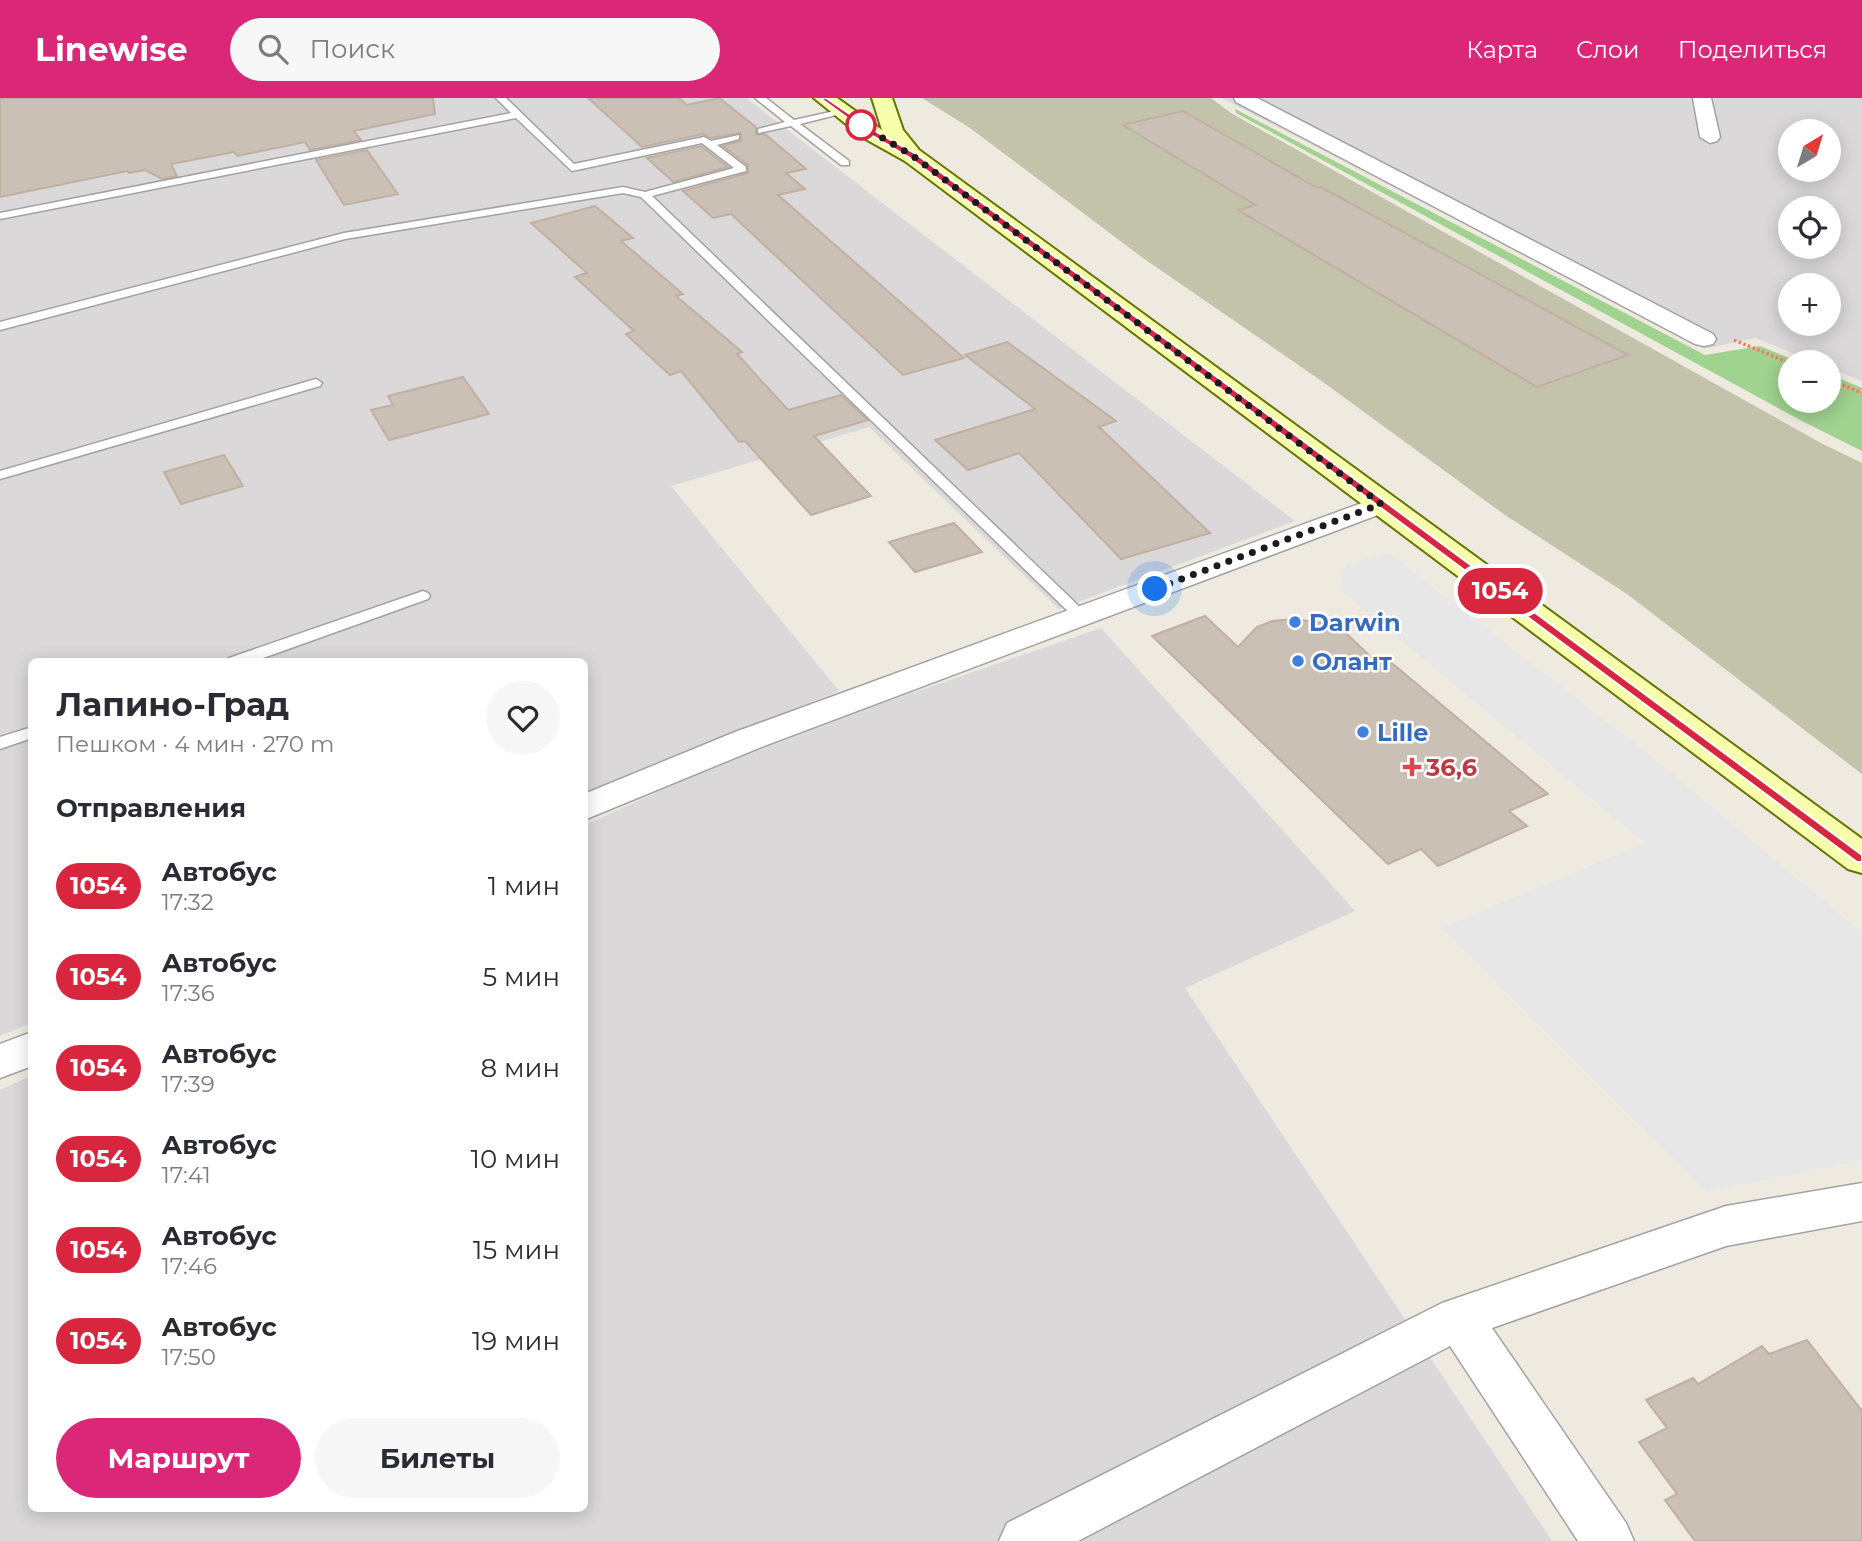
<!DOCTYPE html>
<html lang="ru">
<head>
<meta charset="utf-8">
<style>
	body { margin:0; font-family:Montserrat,sans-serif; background:#f7f7f7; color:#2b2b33; height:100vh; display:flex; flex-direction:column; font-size:26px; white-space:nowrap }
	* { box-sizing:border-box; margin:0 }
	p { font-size:23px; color:#7c7c81 }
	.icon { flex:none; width:38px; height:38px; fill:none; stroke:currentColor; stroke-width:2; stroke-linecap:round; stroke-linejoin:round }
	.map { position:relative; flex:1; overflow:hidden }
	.drawer { position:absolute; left:28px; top:560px; width:560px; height:854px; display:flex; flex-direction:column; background:#fff; border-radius:10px; box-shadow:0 4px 18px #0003 }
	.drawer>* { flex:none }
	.badge { padding:0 14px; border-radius:23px; font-size:24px; line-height:46px }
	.needle { width:46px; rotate:38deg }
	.tools { position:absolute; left:1778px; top:21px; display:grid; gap:14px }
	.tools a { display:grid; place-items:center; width:63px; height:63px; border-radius:50%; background:#fff; box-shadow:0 4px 18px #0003; font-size:35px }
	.you { position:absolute; width:35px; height:35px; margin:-18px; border:5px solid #fff; border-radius:50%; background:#1a73e8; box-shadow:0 0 0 10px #1a73e833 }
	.map>.badge { position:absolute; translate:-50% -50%; box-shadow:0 0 0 4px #fff }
	h2 { padding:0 28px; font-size:26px; line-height:63px }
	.round { display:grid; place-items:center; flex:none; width:74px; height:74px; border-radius:37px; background:#f7f7f7 }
	.head { display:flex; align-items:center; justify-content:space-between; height:119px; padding:0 28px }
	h1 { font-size:33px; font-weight:700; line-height:52px }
	.button { display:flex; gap:14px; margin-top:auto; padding:14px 28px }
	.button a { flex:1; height:80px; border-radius:42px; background:#db2777; color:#fff; font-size:28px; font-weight:700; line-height:80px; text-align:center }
	.button a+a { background:#f7f7f7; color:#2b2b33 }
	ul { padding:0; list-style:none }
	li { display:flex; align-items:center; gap:21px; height:91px; padding:0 28px }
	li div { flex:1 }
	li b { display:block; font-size:26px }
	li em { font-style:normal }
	li .badge { min-width:77px; font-weight:700; text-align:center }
	header { display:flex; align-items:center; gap:42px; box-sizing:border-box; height:98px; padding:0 35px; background:#db2777; color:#fff }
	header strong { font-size:33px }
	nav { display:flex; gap:38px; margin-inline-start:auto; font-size:24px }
	.search { width:490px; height:63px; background:#f7f7f7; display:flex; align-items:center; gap:18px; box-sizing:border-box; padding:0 24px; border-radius:38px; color:#7c7c81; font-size:26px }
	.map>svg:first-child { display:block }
</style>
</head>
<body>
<header>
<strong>Linewise</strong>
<div class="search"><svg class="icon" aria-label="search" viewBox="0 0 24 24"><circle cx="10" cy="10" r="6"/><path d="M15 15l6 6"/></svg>Поиск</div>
<nav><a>Карта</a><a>Слои</a><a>Поделиться</a></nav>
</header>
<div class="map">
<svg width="1862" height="1443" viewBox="0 0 1862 1443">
	<rect width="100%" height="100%" fill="#eeeae0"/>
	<!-- residential -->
	<g fill="#dad8d8" fill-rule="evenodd">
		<polygon points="0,0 746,0 1295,423 1059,511 869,329 671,388 839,593 585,694 584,564 32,564 31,925 0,938"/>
		<path d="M1222,0H1862V283L1829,270V264H1815L1755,240L1704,251ZM1790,33H1829V72H1790ZM1790,110H1829V149H1790ZM1790,187H1829V226H1790Z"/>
		<polygon points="1101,530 1355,813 1185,890 1552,1443 0,1443 0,992 31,978 32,1410 584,1410 585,727 697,676 886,604"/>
	</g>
	<!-- construction -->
	<polygon fill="#c2c3aa" points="922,0 1211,0 1231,15 1821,345 1862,365 1862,676 1627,496 1505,417 1323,284 1143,160 970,30"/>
	<!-- forest -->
	<polygon fill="#a0d290" points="1235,11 1705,257 1760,248 1799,264 1790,264 1790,303 1829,303 1829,276 1862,290 1862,353 1802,323 1236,15"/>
	<!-- parking -->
	<polygon fill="#e7e7e7" points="1389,455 1656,662 1862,835 1862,1063 1707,1094 1441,830 1645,745 1339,491 1346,466"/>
	<!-- building -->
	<g fill="#cac0b6" stroke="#c1b0a1" stroke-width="2">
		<polygon points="0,0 433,0 435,16 354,33 361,42 310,52 305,44 237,58 234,54 171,66 177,78 162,81 145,72 129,75 127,73 0,99"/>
		<polygon points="588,0 679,0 687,7 719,0 756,29 756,37 765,36 806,71 786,75 805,91 778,97 964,260 903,277 731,116 713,120 683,93 748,75 748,67 723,48 741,43 741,35 711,40 703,36 642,49"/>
		<polygon points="1183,13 1317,90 1321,89 1628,257 1537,289 1238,112 1255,107 1123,27"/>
		<polygon points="701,48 728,69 673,84 647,60"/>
		<polygon points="367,52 398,96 344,107 316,62"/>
		<polygon points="595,108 633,140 621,143 683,196 676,198 742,254 737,256 788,312 841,297 868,322 814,338 871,398 811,417 745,343 739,344 681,273 670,277 626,236 634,233 575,179 587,175 531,125"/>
		<polygon points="1007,244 1116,323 1099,329 1210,435 1121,461 1019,355 968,372 935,342 1035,311 965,257"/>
		<polygon points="463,279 489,316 389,342 371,312 393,307 388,298"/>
		<polygon points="224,357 243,388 181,406 164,374"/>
		<polygon points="954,425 982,454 915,474 889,444"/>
		<polygon points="1205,518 1238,549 1257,529 1272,523 1294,521 1322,525 1347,536 1372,560 1387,561 1548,696 1509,713 1527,728 1438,768 1421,751 1388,766 1152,538"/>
		<polygon points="1807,1242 1862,1313 1862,1443 1695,1443 1665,1402 1677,1396 1639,1344 1667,1330 1646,1302 1693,1280 1698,1286 1762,1248 1769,1256"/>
	</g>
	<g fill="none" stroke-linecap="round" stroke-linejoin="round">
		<defs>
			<g id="lane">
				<polygon points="496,0 506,0 574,66 704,39 711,43 739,37 739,41 717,47 746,69 746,73 652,98 1086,515 1089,518 1086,521 1076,521 641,99 623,95 345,141 0,232 0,224 344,135 623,89 645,94 734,70 702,45 572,73 516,20 0,121 0,115 511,15"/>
				<polygon points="755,0 766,0 794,22 844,11 844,15 800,26 849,63 849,67 841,67 791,28 758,35 758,31 785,24"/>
				<polygon points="316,281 322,285 320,288 0,381 0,373"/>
				<polygon points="423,493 428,495 430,498 428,501 252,564 227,564 229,560"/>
				<polygon points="32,629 32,640 0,651 0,639"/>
			</g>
			<g id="street">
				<polygon points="1234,0 1257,0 1713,236 1716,241 1713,246 1704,248 1695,246 1236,4"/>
				<polygon points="1693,0 1711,0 1720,39 1717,43 1710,45 1700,39"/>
				<polygon points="1381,398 1391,400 1395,406 1391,412 759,650 584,722 584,696 735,634"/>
				<polygon points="32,934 32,968 0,980 0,946"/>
				<polygon points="1862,1085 1862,1123 1726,1148 1492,1230 1626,1425 1634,1443 1578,1443 1450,1248 1078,1443 999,1443 1007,1425 1442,1205 1726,1108"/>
			</g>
			<polygon id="secondary" points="814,0 837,0 882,32 872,0 892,0 903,32 919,52 1862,741 1862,775 1848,771 905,63 862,39"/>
		</defs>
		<!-- lane casing -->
		<use href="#lane" stroke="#a2a2a2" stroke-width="3"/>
		<!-- street casing -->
		<use href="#street" stroke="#a2a2a2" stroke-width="3"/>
		<!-- secondary casing -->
		<use href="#secondary" stroke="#637500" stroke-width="4"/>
		<!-- path -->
		<g stroke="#ff7760" stroke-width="3.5" stroke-dasharray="2.5 2.5" stroke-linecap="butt">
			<polyline points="1734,242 1790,265"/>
			<polyline points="1829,281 1862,295"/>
		</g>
		<!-- lane -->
		<use href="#lane" fill="#fff" fill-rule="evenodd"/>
		<!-- street -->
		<use href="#street" fill="#fff" fill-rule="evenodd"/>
		<!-- secondary -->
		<use href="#secondary" fill="#f7ffad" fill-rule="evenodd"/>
	</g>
	<!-- line -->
	<polygon fill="#d7263d" stroke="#fff" stroke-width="2" points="820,0 826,0 873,32 916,56 1862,757 1862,764 1857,764 910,60 868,35"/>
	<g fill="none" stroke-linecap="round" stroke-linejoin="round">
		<!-- walk -->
		<polyline stroke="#1b1b1b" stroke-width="7" stroke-dasharray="0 12.6" points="861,27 913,58 1381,406 1155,491"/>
	</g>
	<!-- markers -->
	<circle fill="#fff" stroke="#d7263d" stroke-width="3.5" cx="861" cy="27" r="14"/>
	<g fill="#3f7fe0" stroke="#fff" stroke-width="2.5">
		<circle cx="1295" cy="524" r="7"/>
		<circle cx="1298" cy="563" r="7"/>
		<circle cx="1363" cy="634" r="7"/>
	</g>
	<path fill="#e0444e" stroke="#fff" stroke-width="2.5" d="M1408.5 658.5h7v7h7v7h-7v7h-7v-7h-7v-7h7z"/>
	<g text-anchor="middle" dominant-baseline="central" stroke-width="5" stroke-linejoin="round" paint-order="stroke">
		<!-- shop labels -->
		<g font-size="24" font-weight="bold" fill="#366cbe" stroke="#fff" text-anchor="start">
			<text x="1309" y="524">Darwin</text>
			<text x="1312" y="563">Олант</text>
			<text x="1377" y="634">Lille</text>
		</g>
		<!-- health labels -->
		<g font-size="24" font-weight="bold" fill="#be3a42" stroke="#fff" text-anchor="start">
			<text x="1426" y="669">36,6</text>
		</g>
	</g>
</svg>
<div class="tools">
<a><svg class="needle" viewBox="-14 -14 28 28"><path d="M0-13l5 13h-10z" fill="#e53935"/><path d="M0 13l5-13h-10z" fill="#7c7c81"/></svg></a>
<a><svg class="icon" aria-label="locate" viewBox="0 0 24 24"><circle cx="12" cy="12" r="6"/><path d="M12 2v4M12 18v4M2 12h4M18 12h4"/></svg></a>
<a>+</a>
<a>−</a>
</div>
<div class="you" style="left:1155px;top:491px"></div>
<b class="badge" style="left:1500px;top:493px;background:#d7263d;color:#fff">1054</b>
<section class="drawer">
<div class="head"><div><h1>Лапино-Град</h1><p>Пешком · 4 мин · 270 m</p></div><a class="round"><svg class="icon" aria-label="heart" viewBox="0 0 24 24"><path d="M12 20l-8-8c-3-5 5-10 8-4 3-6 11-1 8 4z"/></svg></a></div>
<h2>Отправления</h2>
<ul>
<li><span class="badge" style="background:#d7263d;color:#fff">1054</span><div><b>Автобус</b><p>17:32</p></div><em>1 мин</em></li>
<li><span class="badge" style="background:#d7263d;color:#fff">1054</span><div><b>Автобус</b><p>17:36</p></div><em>5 мин</em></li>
<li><span class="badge" style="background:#d7263d;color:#fff">1054</span><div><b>Автобус</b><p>17:39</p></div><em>8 мин</em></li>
<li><span class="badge" style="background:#d7263d;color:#fff">1054</span><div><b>Автобус</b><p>17:41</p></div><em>10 мин</em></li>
<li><span class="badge" style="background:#d7263d;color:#fff">1054</span><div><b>Автобус</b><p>17:46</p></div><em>15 мин</em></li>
<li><span class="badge" style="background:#d7263d;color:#fff">1054</span><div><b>Автобус</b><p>17:50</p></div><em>19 мин</em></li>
</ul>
<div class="button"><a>Маршрут</a><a>Билеты</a></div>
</section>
</div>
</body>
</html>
